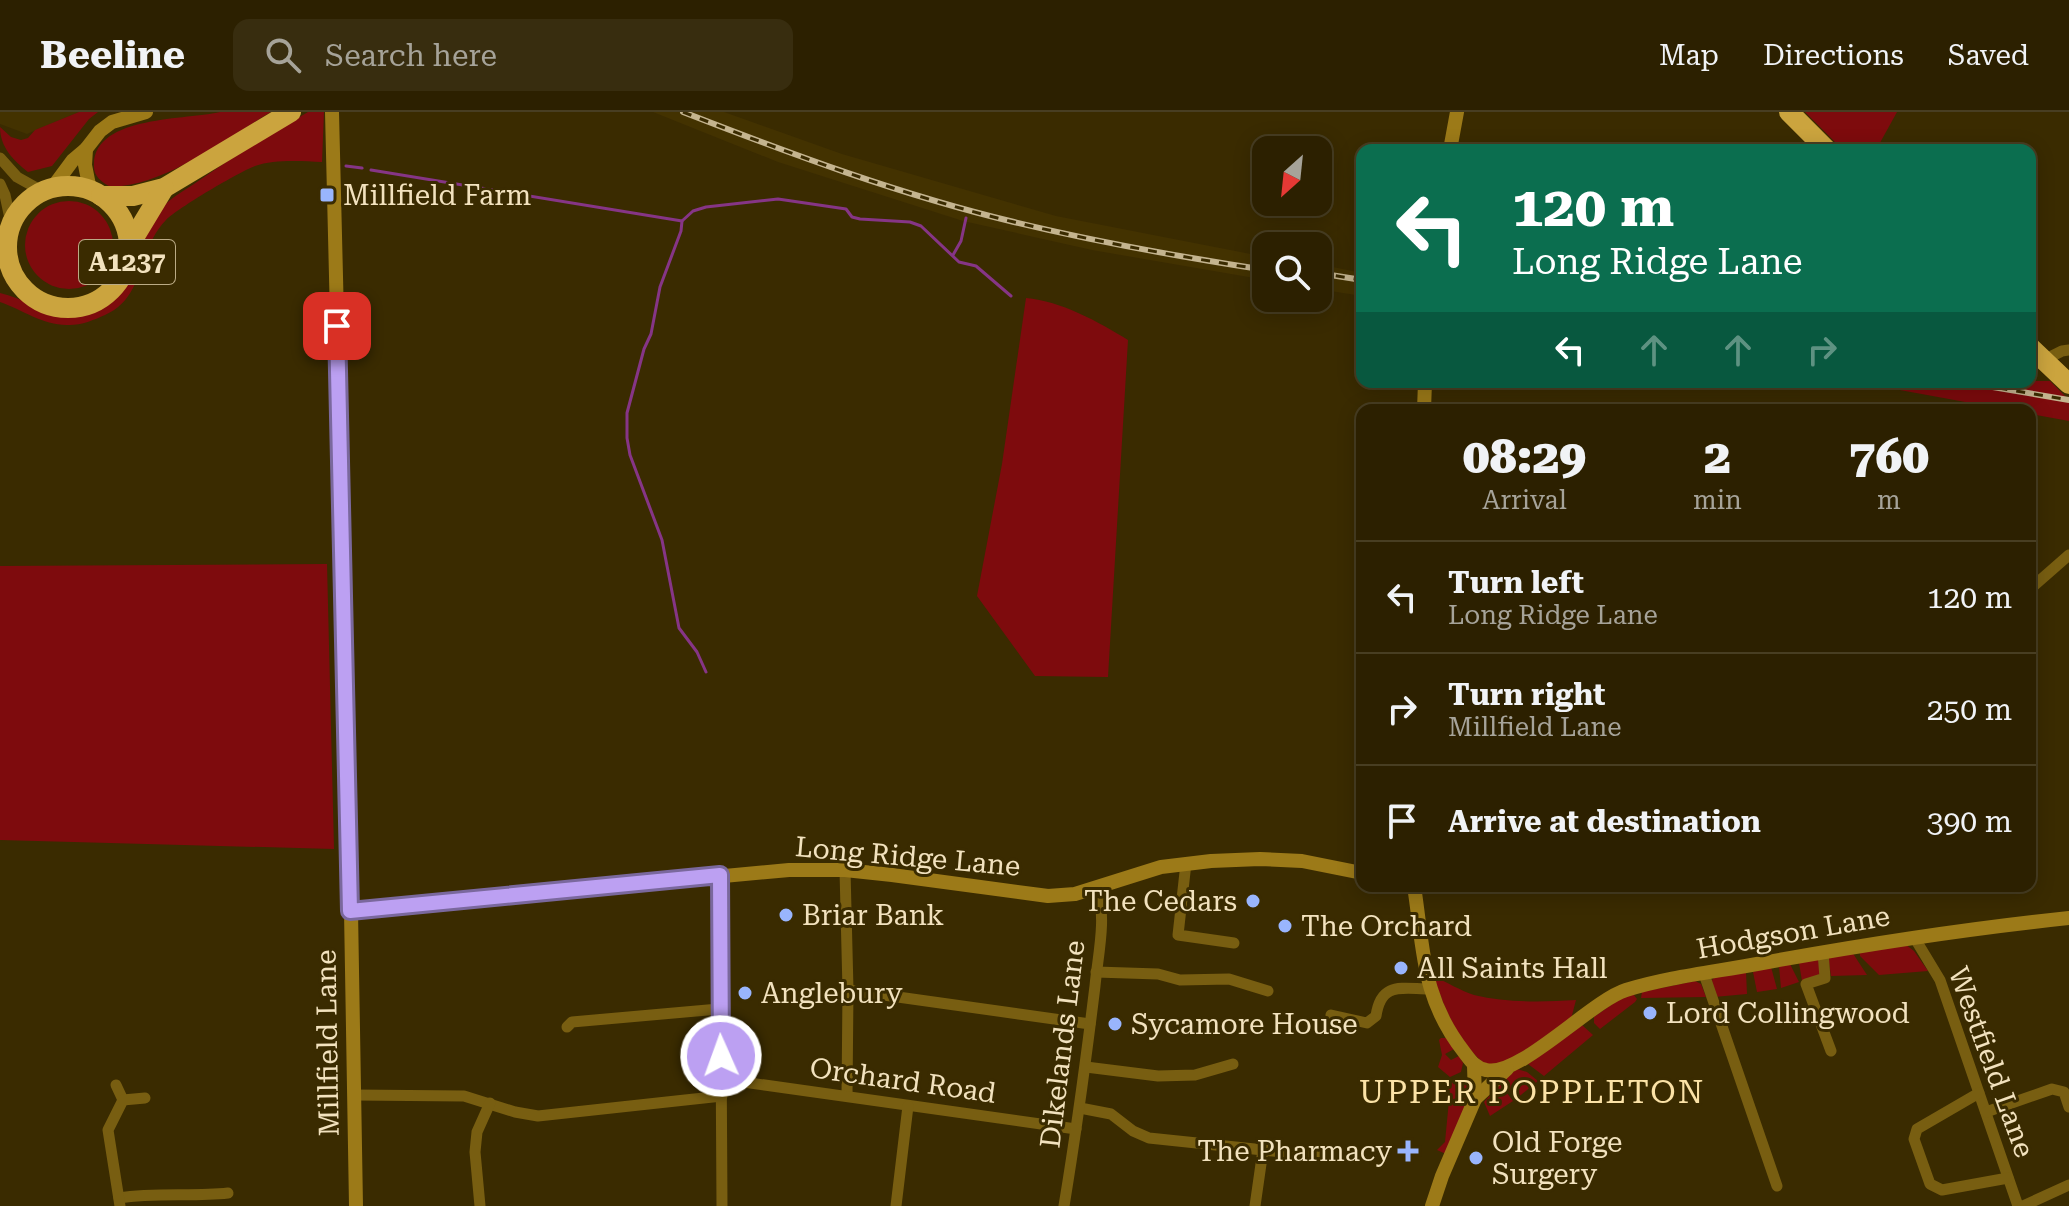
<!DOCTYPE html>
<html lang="en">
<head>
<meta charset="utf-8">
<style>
	:root { --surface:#2c2000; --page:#382d0f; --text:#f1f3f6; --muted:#a6a399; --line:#483e22 }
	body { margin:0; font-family:"Roboto Serif",serif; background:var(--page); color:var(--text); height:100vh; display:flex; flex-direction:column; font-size:30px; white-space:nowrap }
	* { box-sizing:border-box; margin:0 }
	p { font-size:26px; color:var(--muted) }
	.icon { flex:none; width:44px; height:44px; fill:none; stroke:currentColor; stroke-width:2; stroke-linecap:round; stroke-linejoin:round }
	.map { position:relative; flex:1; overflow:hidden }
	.details { position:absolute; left:1356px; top:292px; width:680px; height:488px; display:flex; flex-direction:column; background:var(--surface); border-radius:16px; box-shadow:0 4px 20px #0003,0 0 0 2px var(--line) }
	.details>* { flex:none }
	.guide { position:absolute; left:1356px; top:32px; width:680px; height:244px; border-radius:16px; box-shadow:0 4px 20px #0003,0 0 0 2px var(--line); background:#0b6e4f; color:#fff; overflow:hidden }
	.needle { width:52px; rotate:207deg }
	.fabs { position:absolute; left:1252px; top:24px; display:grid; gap:16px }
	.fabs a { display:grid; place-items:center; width:80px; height:80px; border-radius:16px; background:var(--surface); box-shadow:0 4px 20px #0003,0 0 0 2px var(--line); font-size:40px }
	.pin { position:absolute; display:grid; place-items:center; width:68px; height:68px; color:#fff; margin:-34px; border-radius:16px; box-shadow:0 4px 12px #0006 }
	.me { position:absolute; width:88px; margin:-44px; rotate:358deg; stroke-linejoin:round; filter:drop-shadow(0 0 6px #0008) }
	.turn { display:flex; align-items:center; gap:28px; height:168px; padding:0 24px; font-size:36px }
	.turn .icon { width:104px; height:104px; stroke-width:2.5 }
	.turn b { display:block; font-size:56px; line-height:68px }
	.lanes { display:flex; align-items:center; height:76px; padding:0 24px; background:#0003; justify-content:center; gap:40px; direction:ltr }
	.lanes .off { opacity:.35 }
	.eta { display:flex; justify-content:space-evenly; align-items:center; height:136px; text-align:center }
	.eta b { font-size:48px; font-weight:800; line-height:56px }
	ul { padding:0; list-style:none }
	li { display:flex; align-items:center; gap:24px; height:112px; padding:0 24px; border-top:2px solid var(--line) }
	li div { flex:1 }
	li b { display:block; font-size:30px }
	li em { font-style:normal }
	header { display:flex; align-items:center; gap:48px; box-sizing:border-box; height:112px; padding:0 40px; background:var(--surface); border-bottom:2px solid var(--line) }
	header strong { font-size:38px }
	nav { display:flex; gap:44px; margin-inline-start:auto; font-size:28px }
	.search { width:560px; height:72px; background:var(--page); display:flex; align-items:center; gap:20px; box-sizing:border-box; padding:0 28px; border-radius:16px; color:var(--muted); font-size:30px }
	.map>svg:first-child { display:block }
</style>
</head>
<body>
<header>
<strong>Beeline</strong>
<div class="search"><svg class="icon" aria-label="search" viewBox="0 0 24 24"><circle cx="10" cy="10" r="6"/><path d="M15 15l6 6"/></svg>Search here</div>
<nav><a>Map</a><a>Directions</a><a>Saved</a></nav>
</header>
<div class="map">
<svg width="2069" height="1094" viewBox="0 0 2069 1094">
	<rect width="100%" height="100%" fill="#3a2b00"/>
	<g fill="#433200">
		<path d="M0 0H79L27 22 0 12Z"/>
		<path d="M653 0H724L842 42 1056 104 1266 145V168L1092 138 963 109 778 50Z"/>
		<path d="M1318 152 1362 161V184L1318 177Z"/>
	</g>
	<g fill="#7e0b0d">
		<path d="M79 0H98L89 7 52 54 28 60C13 48 0 35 0 15L11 25 21 28 28 26 35 18Z"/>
		<path d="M220 0H271C224 28 166 73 111 75 101 70 93 64 94 52 95 3 189 8 220 0Z"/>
		<path d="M308 0H324L322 50C302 49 274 47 255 54 239 60 178 96 166 108 137 137 146 185 105 203 94 208 82 213 69 213 44 214 23 198 0 190V181C22 186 41 199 64 201 133 208 129 136 160 98 169 87 183 79 194 72 231 46 269 23 308 0Z"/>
		<path d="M1805 0H1897L1876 38H1843Z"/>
		<circle cx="69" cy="133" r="44"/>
		<path d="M1026 186C1061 189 1099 210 1128 228L1108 565 1035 564 977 484 1002 352Z"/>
		<path d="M2050 269 2069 288V309L2030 302V298H2009L1856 270Z"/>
		<path d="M327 452 334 737 0 728V454Z"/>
		<path d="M1905 832 1914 839 1928 859 1879 863 1860 844V839Z"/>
		<path d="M1852 840 1867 863 1831 864 1828 844Z"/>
		<path d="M1819 846 1820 865 1802 869 1799 851Z"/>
		<path d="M1790 852 1799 870 1781 876 1779 854Z"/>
		<path d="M1771 855 1777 877 1757 880 1753 860Z"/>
		<path d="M1746 860 1747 882 1714 885 1712 868 1715 865Z"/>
		<path d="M1434 865C1447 870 1461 879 1474 883 1508 891 1542 890 1576 888L1571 907 1507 951 1489 955C1459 933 1445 899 1434 865Z"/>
		<path d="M1695 869 1701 872 1706 885 1641 886 1642 880Z"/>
		<path d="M1633 882 1637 887 1635 890 1600 917 1594 911V905L1621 886Z"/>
		<path d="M1582 913 1593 923 1544 964 1528 952Z"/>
		<path d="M1441 926H1447L1454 937 1445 942 1451 948 1459 944 1463 951 1461 960 1450 965 1438 955 1442 943 1439 928Z"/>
		<path d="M1517 957 1527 960 1538 969 1516 987 1501 969Z"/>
		<path d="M1462 968 1469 972 1470 984 1446 1042 1437 1038 1445 1030 1450 978 1443 977 1447 972Z"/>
		<path d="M1500 972 1513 989 1490 1004 1484 990Z"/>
	</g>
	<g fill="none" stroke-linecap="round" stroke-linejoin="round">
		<g stroke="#863586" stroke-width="3">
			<path d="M346 54 362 56"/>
			<path d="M371 58 682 109 693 99 706 95 778 87 846 97 852 105 860 107 910 110 921 114 959 150 976 154 1011 184"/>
			<path d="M682 109 681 119 660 175 651 222 644 237 627 301V326L630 343 662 428 679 516 697 540 706 560"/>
			<path d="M953 143 961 129 966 106"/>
		</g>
		<g stroke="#785e11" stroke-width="11">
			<path d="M0 46 17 65 42 79"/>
			<path d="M0 72 5 83 11 111"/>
			<path d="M2044 248 2062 239 2069 238"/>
			<path d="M2030 477 2069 443"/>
			<path d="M1186 751 1178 823 1234 831"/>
			<path d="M845 758 848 878 847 984"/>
			<path d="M720 763 722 1094"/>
			<path d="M1914 825 1940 868 2018 1094"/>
			<path d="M1823 840 1825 866 1806 872 1831 939"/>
			<path d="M1096 860 1158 862 1180 868 1229 867 1268 879"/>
			<path d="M1704 862 1777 1074"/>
			<path d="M848 878 1090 912"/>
			<path d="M1331 903 1367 911 1376 904C1381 869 1402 877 1430 877"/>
			<path d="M567 915 572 910 719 897"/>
			<path d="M1086 955 1158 964 1195 963 1233 952"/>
			<path d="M722 967 1076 1017"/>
			<path d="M116 973 123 988"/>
			<path d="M1979 981 1917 1017 1914 1027 1930 1072 1942 1078 2008 1066"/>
			<path d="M354 983 464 984 515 1000 538 1004 722 984"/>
			<path d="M1080 996 1111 1002 1133 1019 1149 1026 1321 1044"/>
			<path d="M1986 1000 2052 977 2064 980 2069 995"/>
			<path d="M119 1086C157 1080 192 1085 228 1081"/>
			<path d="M120 1094 108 1018 123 988 145 986"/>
			<path d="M480 1094 475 1040 477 1020 490 991"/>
			<path d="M896 1094 908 994"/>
			<path d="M1064 1094C1076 1021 1086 948 1095 874 1098 842 1107 806 1097 776"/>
			<path d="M1255 1094 1263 1038"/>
			<path d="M2023 1094 2069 1073"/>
		</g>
		<g stroke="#9c7a18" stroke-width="14">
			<path d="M332 0 350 740 356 1094"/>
			<path d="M86 37 85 53 90 78"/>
			<path d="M1450 38 1457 0"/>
			<path d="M53 75 73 48 86 37 100 19 112 10 146 0"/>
			<path d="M1424 298 1425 270"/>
			<path d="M1414 774C1424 838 1421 885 1464 940 1470 948 1475 956 1486 958 1519 966 1591 889 1626 878 1668 865 1714 860 1757 852 1861 833 1964 817 2069 806"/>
			<path d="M350 799 789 758H845L892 763 1048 784 1075 782 1161 755 1211 749 1260 747 1302 749 1362 761"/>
			<path d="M1475 987 1507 957"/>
			<path d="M1432 1094 1442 1064 1475 987 1474 953"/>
		</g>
		<g stroke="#cba43e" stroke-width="20">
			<path d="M1789 0 1827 38"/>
			<circle cx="68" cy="135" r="61"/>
			<path d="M101 84H133L164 76 291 0"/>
			<path d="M129 134 164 76"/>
			<path d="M2030 235 2069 272"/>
		</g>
		<g stroke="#c4b48f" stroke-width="6">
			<g id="rail">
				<path d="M683 0C791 42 901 83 1014 110 1097 130 1181 145 1266 158"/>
				<path d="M1318 161 1362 168"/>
				<path d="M1963 270 2069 288"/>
			</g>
		</g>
		<use href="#rail" stroke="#3a2b00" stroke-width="3" stroke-dasharray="9" stroke-linecap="butt"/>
	</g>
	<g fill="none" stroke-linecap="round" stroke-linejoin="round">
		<g stroke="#7a689d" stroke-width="20">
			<path id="route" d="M337 214 350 799 720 763 721 944"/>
		</g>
		<use href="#route" stroke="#bca0f2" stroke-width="14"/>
	</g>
	<g fill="#99b5fd" stroke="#3a2b00" stroke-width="3">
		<rect x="319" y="75" width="16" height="16" rx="4"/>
		<circle cx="1253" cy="789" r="8"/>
		<circle cx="786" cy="803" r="8"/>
		<circle cx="1285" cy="814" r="8"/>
		<circle cx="1401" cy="856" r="8"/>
		<circle cx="745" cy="881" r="8"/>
		<circle cx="1650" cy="901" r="8"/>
		<circle cx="1115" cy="912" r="8"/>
		<path d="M1404 1027h8v8h8v8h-8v8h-8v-8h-8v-8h8z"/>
		<circle cx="1476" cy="1046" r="8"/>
	</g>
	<g text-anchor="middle" stroke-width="6" stroke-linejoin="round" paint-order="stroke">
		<rect fill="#3a2b00" stroke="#bbab85" stroke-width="2" x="79" y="128" width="96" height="44" rx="6"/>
		<g font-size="26" font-weight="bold" fill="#f2e2be">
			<text x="127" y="159">A1237</text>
		</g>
		<g font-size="28" fill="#f2e2be" stroke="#3a2b00" text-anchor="start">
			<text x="343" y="93">Millfield Farm</text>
			<text x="1237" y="799" text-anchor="end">The Cedars</text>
			<text x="802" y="813">Briar Bank</text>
			<text x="1301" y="824">The Orchard</text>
			<text x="1417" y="866">All Saints Hall</text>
			<text x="761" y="891">Anglebury</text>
			<text x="1666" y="911">Lord Collingwood</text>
			<text x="1131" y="922">Sycamore House</text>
			<text x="1492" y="1040">Old Forge<tspan x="1492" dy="32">Surgery</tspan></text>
			<text x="1392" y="1049" text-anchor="end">The Pharmacy</text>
		</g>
		<g font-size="28" fill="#f2e2be" stroke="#3a2b00">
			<text transform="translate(908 744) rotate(5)" y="10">Long Ridge Lane</text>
			<text transform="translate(1793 820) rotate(-10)" y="10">Hodgson Lane</text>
			<text transform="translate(327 931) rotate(-91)" y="10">Millfield Lane</text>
			<text transform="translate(1062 932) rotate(-83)" y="10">Dikelands Lane</text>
			<text transform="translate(1992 950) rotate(70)" y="10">Westfield Lane</text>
			<text transform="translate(903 968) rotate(8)" y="10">Orchard Road</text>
		</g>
		<g font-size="32" letter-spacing="2" fill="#fbe2a6" stroke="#3a2b00">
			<text x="1532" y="991">UPPER POPPLETON</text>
		</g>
	</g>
</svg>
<div class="fabs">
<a><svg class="needle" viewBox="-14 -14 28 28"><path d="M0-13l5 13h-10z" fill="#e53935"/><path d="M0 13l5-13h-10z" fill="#a6a399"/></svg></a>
<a><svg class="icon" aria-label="search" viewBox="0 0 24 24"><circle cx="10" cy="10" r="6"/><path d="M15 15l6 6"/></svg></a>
</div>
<div class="pin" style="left:337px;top:214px;background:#d93025"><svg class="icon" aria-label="arrive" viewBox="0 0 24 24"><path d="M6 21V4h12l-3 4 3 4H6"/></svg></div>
<svg class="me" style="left:721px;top:944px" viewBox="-20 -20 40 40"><circle r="17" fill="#bca0f2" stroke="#fff" stroke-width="3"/><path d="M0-11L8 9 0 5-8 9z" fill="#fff"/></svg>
<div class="guide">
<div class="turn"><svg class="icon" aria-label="left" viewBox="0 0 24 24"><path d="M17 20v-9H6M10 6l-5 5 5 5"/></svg><div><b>120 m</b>Long Ridge Lane</div></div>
<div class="lanes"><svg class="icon" aria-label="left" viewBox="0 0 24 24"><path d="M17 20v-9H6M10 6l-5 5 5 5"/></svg><svg class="icon off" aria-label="ahead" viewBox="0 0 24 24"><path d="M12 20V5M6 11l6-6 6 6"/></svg><svg class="icon off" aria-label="ahead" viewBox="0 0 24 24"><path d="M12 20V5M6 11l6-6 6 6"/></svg><svg class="icon off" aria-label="right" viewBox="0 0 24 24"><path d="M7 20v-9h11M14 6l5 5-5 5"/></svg></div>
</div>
<section class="details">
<div class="eta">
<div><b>08:29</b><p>Arrival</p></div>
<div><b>2</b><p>min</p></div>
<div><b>760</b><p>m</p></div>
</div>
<ul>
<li><svg class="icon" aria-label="left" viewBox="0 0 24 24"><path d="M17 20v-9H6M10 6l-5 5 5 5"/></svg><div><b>Turn left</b><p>Long Ridge Lane</p></div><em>120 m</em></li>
<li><svg class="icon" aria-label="right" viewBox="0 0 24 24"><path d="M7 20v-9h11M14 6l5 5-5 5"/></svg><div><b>Turn right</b><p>Millfield Lane</p></div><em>250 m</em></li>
<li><svg class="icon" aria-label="arrive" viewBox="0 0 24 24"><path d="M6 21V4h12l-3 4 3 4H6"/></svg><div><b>Arrive at destination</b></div><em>390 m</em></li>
</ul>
</section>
</div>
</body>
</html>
